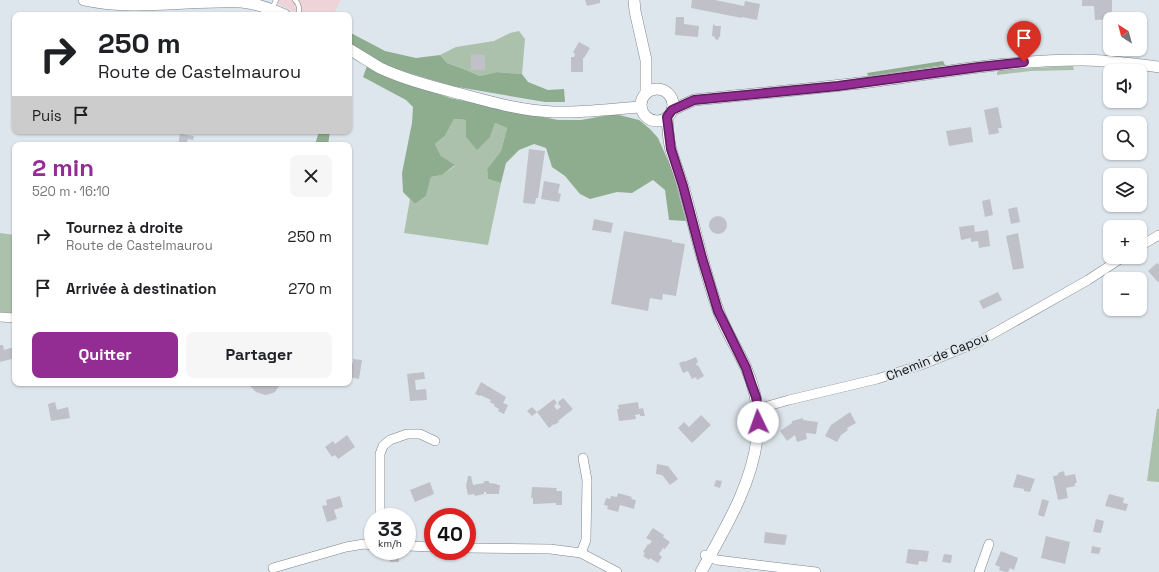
<!DOCTYPE html>
<html lang="fr">
<head>
<meta charset="utf-8">
<style>
	:root { --surface:#fff; --page:#f6f6f6; --text:#202124; --muted:#757577; --accent:#932d93 }
	body { margin:0; font-family:"Space Grotesk",sans-serif; background:var(--page); color:var(--text); height:100vh; display:flex; flex-direction:column; font-size:15px; white-space:nowrap }
	* { box-sizing:border-box; margin:0 }
	p { font-size:13px; color:var(--muted) }
	.icon { flex:none; width:22px; height:22px; fill:none; stroke:currentColor; stroke-width:2; stroke-linecap:round; stroke-linejoin:round }
	.map { position:relative; flex:1; overflow:hidden }
	.panel { position:absolute; left:12px; top:142px; width:340px; height:244px; display:flex; flex-direction:column; background:var(--surface); border-radius:8px; box-shadow:0 1px 3px #0004 }
	.panel>* { flex:none }
	.guide { position:absolute; left:12px; top:12px; width:340px; height:122px; border-radius:8px; box-shadow:0 1px 3px #0004; background:#fff; color:var(--text); overflow:hidden }
	.needle { width:26px; rotate:324deg }
	.tools { position:absolute; left:1103px; top:12px; display:grid; gap:8px }
	.tools a { display:grid; place-items:center; width:44px; height:44px; border-radius:8px; background:var(--surface); box-shadow:0 1px 3px #0004; font-size:20px }
	.speed { position:absolute; left:364px; top:508px; display:flex; gap:8px; font-size:20px; font-weight:700; text-align:center }
	.speed>* { display:grid; place-content:center; width:52px; height:52px; border-radius:50%; background:var(--surface); box-shadow:0 1px 3px #0004; line-height:1 }
	.speed small { font-size:10px; font-weight:400 }
	.speed .limit { border:6px solid #d22; background:#fff; color:#111 }
	.pin { position:absolute; display:grid; place-items:center; width:34px; height:34px; color:#fff; margin:-41px -17px; border-radius:50% 50% 50% 0; rotate:-45deg; box-shadow:0 0 4px #0007 }
	.pin .icon { rotate:45deg }
	.me { position:absolute; width:44px; margin:-22px; rotate:357deg; stroke-linejoin:round; filter:drop-shadow(0 0 3px #0008) }
	.turn { display:flex; align-items:center; gap:14px; height:84px; padding:0 20px; font-size:18px }
	.turn .icon { width:52px; height:52px; stroke-width:2.5 }
	.turn b { display:block; font-size:28px; line-height:34px }
	.then { display:flex; align-items:center; height:38px; padding:0 20px; background:#0003; gap:8px; font-size:15px }
	.round { display:grid; place-items:center; flex:none; width:42px; height:42px; border-radius:8px; background:var(--page) }
	.summary { display:flex; align-items:center; justify-content:space-between; height:68px; padding:0 20px }
	h1 { font-size:24px; font-weight:700; line-height:30px; color:var(--accent) }
	.action { display:flex; gap:8px; margin-top:auto; padding:8px 20px }
	.action a { flex:1; height:46px; border-radius:8px; background:var(--accent); color:#fff; font-size:16px; font-weight:700; line-height:46px; text-align:center }
	.action a+a { background:var(--page); color:var(--text) }
	ul { padding:0; list-style:none }
	li { display:flex; align-items:center; gap:12px; height:52px; padding:0 20px }
	li div { flex:1 }
	li b { display:block; font-size:15px }
	li em { font-style:normal }
	.map>svg:first-child { display:block }
</style>
</head>
<body>
<div class="map">
<svg width="1159" height="572" viewBox="0 0 1159 572">
	<rect width="100%" height="100%" fill="#dee6ed"/>
	<path fill="#eed3d8" d="M271 0H341L333 15H301Z"/>
	<g fill="#abc1ac">
		<path d="M519 31 525 39 522 74 497 72 480 76 466 70 447 63 440 55 456 47 494 41 510 33Z"/>
		<path d="M1073 66 1074 70 1031 71 997 75V72L999 70Z"/>
		<path d="M454 119 466 120V137H490L495 123 507 128 501 151 487 169 488 179 501 183 488 245 404 233 410 199 415 204 426 196 431 177 442 175 455 166 441 156 435 144 445 136Z"/>
		<path d="M0 233 15 235V313L0 312Z"/>
		<path d="M1157 409H1159V482L1147 481Z"/>
	</g>
	<g fill="#8ead8f">
		<path d="M349 32 385 51 416 58 440 55 447 63 466 70 480 76 497 72 522 74 528 82 548 90 564 89 565 102H545L452 86 386 66 349 43Z"/>
		<path d="M943 61 945 65 868 76 867 73Z"/>
		<path d="M367 66 409 84 450 98 517 112 558 120H581L615 114 639 120 650 129 658 138 673 172 686 221 669 220 665 190 653 180 632 193 617 192 590 199 580 194 565 176 552 167 546 148 534 144 519 150 506 163 501 183 488 179 487 169 501 151 507 128 495 123 490 137 477 150 466 137V120L454 119 445 136 435 144 441 156 455 165 442 175 431 177 426 196 415 204 403 192 402 173 412 123 413 107 406 100 363 77Z"/>
		<path d="M319 131H330L328 145H315Z"/>
	</g>
	<g fill="#c0c0c9">
		<path d="M585 0H600V3L587 6Z"/>
		<path d="M692 0H715L744 6 745 1 760 4 757 20 742 17V18L691 8Z"/>
		<path d="M1082 0H1112V19L1095 20 1094 6H1082Z"/>
		<path d="M676 17H684V24L699 26 698 37 675 35Z"/>
		<path d="M713 24 716 26H721L720 37H719L718 40 715 39V37L712 36Z"/>
		<path d="M579 42 590 48 584 58H583V72H571V57H574L575 54 573 52Z"/>
		<path d="M471 54 485 55V70H471Z"/>
		<path d="M998 107 1002 128H998L999 133 989 135 984 110Z"/>
		<path d="M971 127 973 142 949 146 946 131Z"/>
		<path d="M180 134 194 136 193 140 188 139 186 145H178Z"/>
		<path d="M529 149 545 151 538 198H536L535 204 523 203Z"/>
		<path d="M544 181 560 184 558 193 561 194 559 202 541 199Z"/>
		<path d="M990 199 993 215 985 217 982 201Z"/>
		<path d="M1017 207 1020 222 1011 224 1008 209Z"/>
		<circle cx="718" cy="225" r="9"/>
		<path d="M594 219 613 223 611 233 592 230Z"/>
		<path d="M974 225 975 232 988 230 990 246 979 248 978 241 971 242V238L961 240 959 227Z"/>
		<path d="M624 231 672 240V242L685 244 676 296 663 294 662 300 650 298 648 311 611 304Z"/>
		<path d="M1018 233 1024 268 1013 270 1006 236Z"/>
		<path d="M1157 263 1159 265V281L1158 282 1148 271Z"/>
		<path d="M998 292 1002 300 983 309 979 301Z"/>
		<path d="M0 345H3L4 350 14 347 15 358 0 362Z"/>
		<path d="M696 357 698 362 696 364 697 366 698 365 704 376 697 380 696 377 692 379 688 371 683 373 679 363 684 361V362Z"/>
		<path d="M353 359 362 360 359 379 349 377V362L353 363Z"/>
		<path d="M424 372 425 379 415 380 416 390 426 389 427 400 410 401 407 374Z"/>
		<path d="M481 382 506 397 503 403 508 405 504 414 498 411 499 409 494 406 495 405 490 402 491 400 480 395V396L475 394Z"/>
		<path d="M249 383H281L275 392 270 394 265 395 256 392 252 388Z"/>
		<path d="M563 398 573 409 558 421 559 422 554 425V424L549 428 537 412 554 399 557 403 554 406 557 410 561 407 558 404 559 403 558 402Z"/>
		<path d="M55 402 57 410 68 407 70 418 51 421 48 404Z"/>
		<path d="M638 402 639 409 643 408 645 416H640V414L635 415 636 419 619 421 617 409H619L618 405Z"/>
		<path d="M532 407 537 412 532 416 527 411Z"/>
		<path d="M850 412 856 423 847 428 848 430 841 435 837 442 825 436 831 425Z"/>
		<path d="M701 415 711 425 692 443 678 428 684 422 689 427Z"/>
		<path d="M803 418V420L818 422 816 434 806 433 807 439 797 442 795 435 787 441 780 431 792 423V421Z"/>
		<path d="M347 435 355 447 338 459 335 455 332 457 325 447 333 441 335 444Z"/>
		<path d="M657 464 668 466 678 479 670 485 662 475 656 474Z"/>
		<path d="M1064 471 1065 476 1075 474 1077 483H1075V486L1066 488 1068 498 1058 500 1053 477 1054 476 1058 475V473Z"/>
		<path d="M1017 474 1035 479 1030 492 1024 491V489L1013 487Z"/>
		<path d="M468 476H471L473 485 484 483V481H489V483L497 484V485H500L499 494H486V492H484V494L475 496 474 494 468 495 466 486Z"/>
		<path d="M716 480 722 481 720 488 714 486Z"/>
		<path d="M430 482 434 494 415 502 410 490Z"/>
		<path d="M532 487 557 488 556 491H562V505H556V503L533 504V498H531Z"/>
		<path d="M618 493 632 497 631 499 636 500 634 509 620 505 618 512 607 509 608 506 604 505 606 498 610 499 611 496 617 497Z"/>
		<path d="M1109 494 1124 498 1123 503 1128 504 1126 511 1105 506Z"/>
		<path d="M340 496 343 507 334 510 337 519 327 522 322 506 327 505 326 500Z"/>
		<path d="M1042 499 1049 501 1044 517 1038 515Z"/>
		<path d="M1096 519 1104 521 1101 533 1093 532Z"/>
		<path d="M653 528 664 535 663 537 670 542 665 549 663 548 659 554 662 557 658 563 650 558 649 560 643 556 645 553 643 552 648 544 649 545 652 541 646 538Z"/>
		<path d="M765 532 787 535 785 545 764 543Z"/>
		<path d="M1046 536 1070 542 1065 564 1041 558Z"/>
		<path d="M1092 546 1101 548 1099 554 1091 553Z"/>
		<path d="M908 549 929 551 927 562 919 561 918 565 906 563Z"/>
		<path d="M1001 551 1018 558 1014 570 1010 568 1008 572H1005L999 570 1000 567 995 565Z"/>
		<path d="M390 554 399 555V562H390Z"/>
		<path d="M944 554 952 555 951 563 942 562Z"/>
	</g>
	<g fill="none" stroke-linecap="round" stroke-linejoin="round">
		<g stroke="#7e848b" stroke-width="5.5">
			<g id="service">
				<path d="M295 0C299 4 300 10 298 15"/>
				<path d="M272 9 276 0"/>
			</g>
		</g>
		<g stroke="#7e848b" stroke-width="10">
			<g id="minor">
				<path d="M1140 246 1159 235"/>
				<path d="M0 317 15 318"/>
				<path d="M757 409 789 400 877 379 921 365 980 341 1088 280 1123 257"/>
				<path d="M380 517V454L383 446 390 440 407 434H420L435 441"/>
				<path d="M407 546 433 547"/>
				<path d="M467 548 550 549 581 553 617 572"/>
				<path d="M581 553 586 540 587 480 583 458"/>
				<path d="M705 555 717 560 816 572"/>
				<path d="M273 568 346 547 364 544 373 545"/>
				<path d="M979 572 989 544"/>
			</g>
		</g>
		<g stroke="#7e848b" stroke-width="12">
			<g id="tertiary">
				<path d="M84 0C133 11 190 0 241 2 256 3 271 9 285 15"/>
				<path d="M634 0 635 11 646 60V93"/>
				<path d="M349 49C359 55 370 62 380 68 406 80 434 87 461 94 491 102 522 111 553 112 582 113 612 109 641 107"/>
				<circle cx="657" cy="105" r="16"/>
				<path d="M672 110 694 100C752 94 811 89 869 82 939 73 1009 60 1080 60 1107 60 1133 64 1159 67"/>
				<path d="M667 117C668 128 668 139 671 150 676 166 682 181 686 196 696 234 705 273 718 310 725 330 737 348 746 368 756 390 760 414 757 439 751 487 724 530 701 572"/>
			</g>
		</g>
		<use href="#service" stroke="#fff" stroke-width="4.5"/>
		<use href="#minor" stroke="#fff" stroke-width="9"/>
		<use href="#tertiary" stroke="#fff" stroke-width="11"/>
	</g>
	<g fill="none" stroke-linecap="round" stroke-linejoin="round">
		<g stroke="#601d60" stroke-width="10">
			<path id="route" d="M758 422V409L756 397 751 383 746 368 718 311 702 258 683 186 671 149 667 117 672 110 694 100 838 86 979 67 1024 62"/>
		</g>
		<use href="#route" stroke="#932d93" stroke-width="7"/>
	</g>
	<g text-anchor="middle" stroke-width="4" stroke-linejoin="round" paint-order="stroke">
		<g font-size="13" fill="#0e1113" stroke="#dee6ed">
			<text transform="translate(937 356) rotate(-22)" y="5">Chemin de Capou</text>
		</g>
	</g>
</svg>
<div class="tools">
<a><svg class="needle" viewBox="-14 -14 28 28"><path d="M0-13l5 13h-10z" fill="#e53935"/><path d="M0 13l5-13h-10z" fill="#757577"/></svg></a>
<a><svg class="icon" aria-label="sound" viewBox="0 0 24 24"><path d="M4 9h4l5-4v14l-5-4H4zM17 9q2 3 0 6"/></svg></a>
<a><svg class="icon" aria-label="search" viewBox="0 0 24 24"><circle cx="10" cy="10" r="6"/><path d="M15 15l6 6"/></svg></a>
<a><svg class="icon" aria-label="layers" viewBox="0 0 24 24"><path d="M12 4l9 5-9 5-9-5zM3 14l9 5 9-5"/></svg></a>
<a>+</a>
<a>−</a>
</div>
<div class="speed"><div>33<small>km/h</small></div><div class="limit">40</div></div>
<div class="pin" style="left:1024px;top:62px;background:#d93025"><svg class="icon" aria-label="arrive" viewBox="0 0 24 24"><path d="M6 21V4h12l-3 4 3 4H6"/></svg></div>
<svg class="me" style="left:758px;top:422px" viewBox="-20 -20 40 40"><circle r="19" fill="#fff"/><path d="M0-13L10 11 0 6-10 11z" fill="#932d93"/></svg>
<div class="guide">
<div class="turn"><svg class="icon" aria-label="right" viewBox="0 0 24 24"><path d="M7 20v-9h11M14 6l5 5-5 5"/></svg><div><b>250 m</b>Route de Castelmaurou</div></div>
<div class="then">Puis<svg class="icon" aria-label="arrive" viewBox="0 0 24 24"><path d="M6 21V4h12l-3 4 3 4H6"/></svg></div>
</div>
<section class="panel">
<div class="summary"><div><h1>2 min</h1><p>520 m · 16:10</p></div><a class="round"><svg class="icon" aria-label="close" viewBox="0 0 24 24"><path d="M6 6l12 12M18 6L6 18"/></svg></a></div>
<ul>
<li><svg class="icon" aria-label="right" viewBox="0 0 24 24"><path d="M7 20v-9h11M14 6l5 5-5 5"/></svg><div><b>Tournez à droite</b><p>Route de Castelmaurou</p></div><em>250 m</em></li>
<li><svg class="icon" aria-label="arrive" viewBox="0 0 24 24"><path d="M6 21V4h12l-3 4 3 4H6"/></svg><div><b>Arrivée à destination</b></div><em>270 m</em></li>
</ul>
<div class="action"><a>Quitter</a><a>Partager</a></div>
</section>
</div>
</body>
</html>
